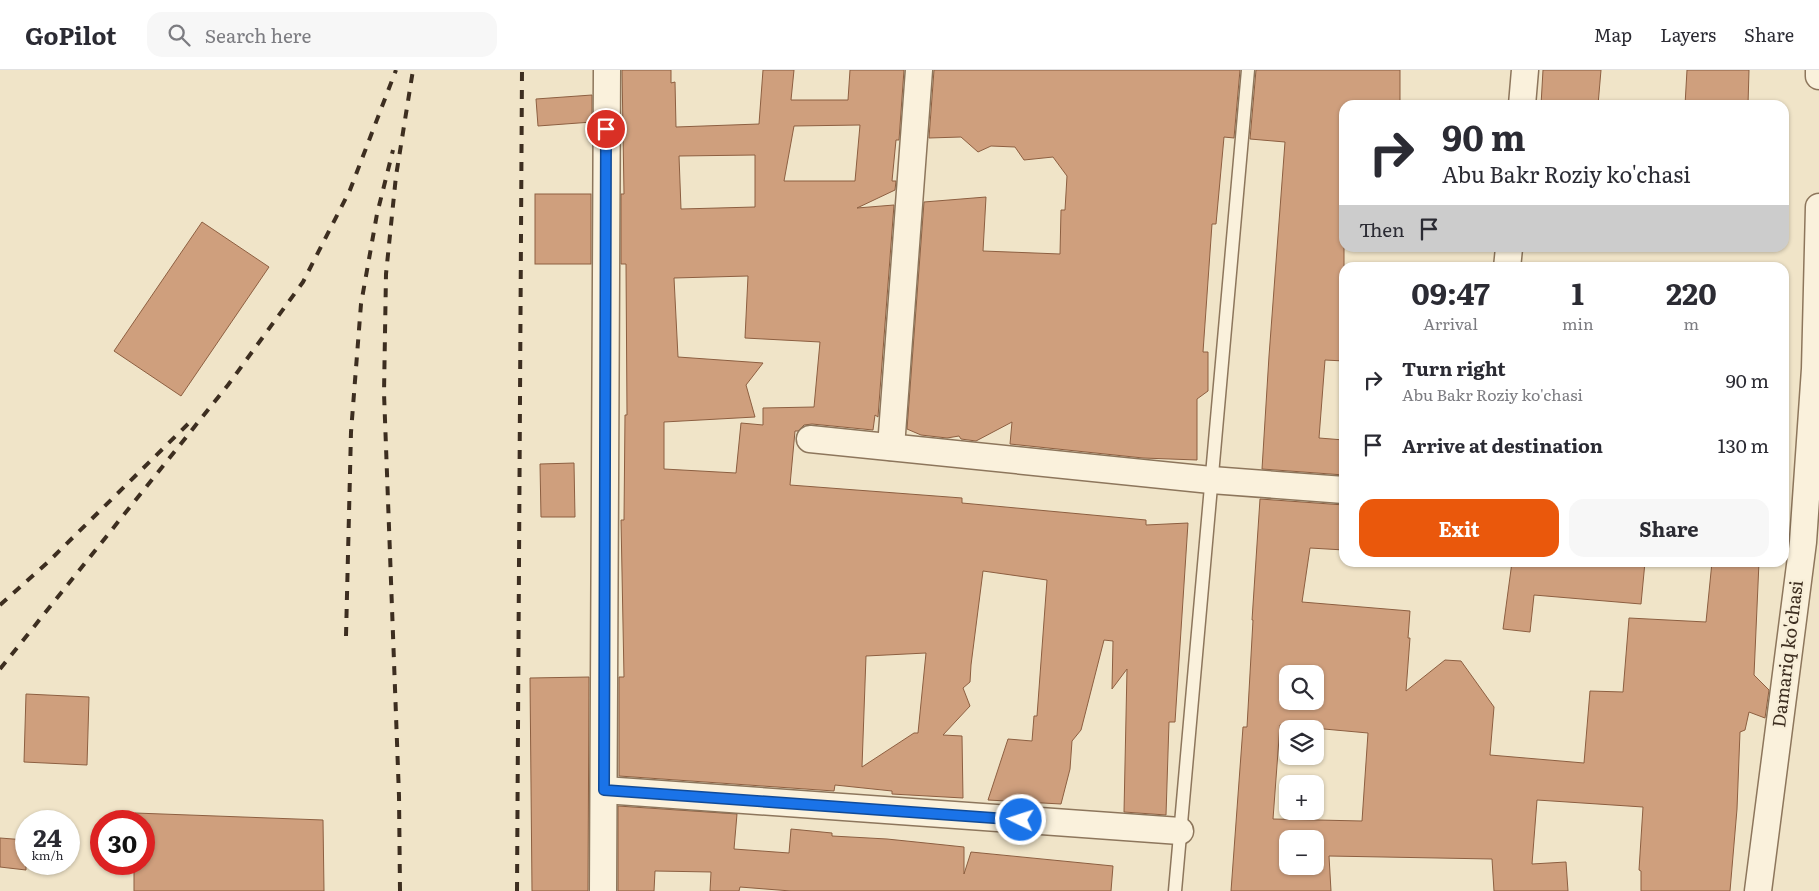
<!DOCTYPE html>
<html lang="en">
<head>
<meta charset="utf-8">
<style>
	:root { --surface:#fff; --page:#f7f7f7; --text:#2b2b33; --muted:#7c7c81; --line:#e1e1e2; --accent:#ea580c }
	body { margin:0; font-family:Literata,serif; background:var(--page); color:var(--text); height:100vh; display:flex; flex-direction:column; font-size:19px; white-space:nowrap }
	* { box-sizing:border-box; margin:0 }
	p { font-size:16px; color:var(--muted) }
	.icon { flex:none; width:28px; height:28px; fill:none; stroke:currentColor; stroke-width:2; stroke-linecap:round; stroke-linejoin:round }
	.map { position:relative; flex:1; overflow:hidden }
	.drawer { position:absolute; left:1339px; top:192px; width:450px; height:305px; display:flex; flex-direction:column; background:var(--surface); border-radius:15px; box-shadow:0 1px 4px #0004 }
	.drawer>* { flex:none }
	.top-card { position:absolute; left:1339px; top:30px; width:450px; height:152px; border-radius:15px; box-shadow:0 1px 4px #0004; background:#fff; color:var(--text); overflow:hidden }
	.buttons { position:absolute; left:1279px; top:595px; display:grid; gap:10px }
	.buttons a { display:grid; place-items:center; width:45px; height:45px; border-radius:10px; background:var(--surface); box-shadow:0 1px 4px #0004; font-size:25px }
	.speed { position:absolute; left:15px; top:740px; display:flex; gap:10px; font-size:25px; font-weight:700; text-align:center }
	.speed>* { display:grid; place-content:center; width:65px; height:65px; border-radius:50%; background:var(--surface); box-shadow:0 1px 4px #0004; line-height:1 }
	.speed small { font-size:12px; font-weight:400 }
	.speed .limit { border:8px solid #d22; background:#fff; color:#111 }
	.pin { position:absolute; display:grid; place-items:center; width:42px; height:42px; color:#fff; margin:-21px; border:2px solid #fff; border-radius:50%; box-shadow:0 1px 5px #0007 }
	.me { position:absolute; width:55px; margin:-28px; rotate:274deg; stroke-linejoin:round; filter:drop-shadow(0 0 4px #0008) }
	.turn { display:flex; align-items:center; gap:18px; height:105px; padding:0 20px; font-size:22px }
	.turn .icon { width:65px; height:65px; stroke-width:2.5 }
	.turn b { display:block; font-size:35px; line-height:42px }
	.then { display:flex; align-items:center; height:48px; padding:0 20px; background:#0003; gap:10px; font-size:19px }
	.eta { display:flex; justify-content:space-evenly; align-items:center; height:85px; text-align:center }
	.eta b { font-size:30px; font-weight:700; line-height:35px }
	.cta { display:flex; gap:10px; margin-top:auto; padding:10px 20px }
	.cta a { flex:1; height:58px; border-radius:15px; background:var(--accent); color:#fff; font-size:20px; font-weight:700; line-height:58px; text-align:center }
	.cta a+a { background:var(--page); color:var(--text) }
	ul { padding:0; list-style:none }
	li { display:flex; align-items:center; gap:15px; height:65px; padding:0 20px }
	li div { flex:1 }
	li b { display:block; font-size:19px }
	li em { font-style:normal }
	header { display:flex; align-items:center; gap:30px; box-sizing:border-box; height:70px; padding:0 25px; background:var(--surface); border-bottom:1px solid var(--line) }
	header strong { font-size:24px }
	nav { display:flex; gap:28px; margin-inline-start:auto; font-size:18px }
	.search { width:350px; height:45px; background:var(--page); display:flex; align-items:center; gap:12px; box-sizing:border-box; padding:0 18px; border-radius:15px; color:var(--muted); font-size:19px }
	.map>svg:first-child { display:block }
</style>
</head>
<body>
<header>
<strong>GoPilot</strong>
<div class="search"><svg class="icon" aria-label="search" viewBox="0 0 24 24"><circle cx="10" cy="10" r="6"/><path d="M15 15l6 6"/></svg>Search here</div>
<nav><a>Map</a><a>Layers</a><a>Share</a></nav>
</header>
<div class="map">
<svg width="1819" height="821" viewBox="0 0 1819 821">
	<rect width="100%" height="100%" fill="#f0e4c8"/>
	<g fill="#cf9f7d" stroke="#8d5f41" fill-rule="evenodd">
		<path d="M622 0H671V13L675 12 676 57 759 54 763 0H794L791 30H848L850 0H904L899 70H896L892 111H896L895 120 857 138 894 135 878 347 875 345 873 360 812 354 804 355 798 361H795L790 415 962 428V433L1146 450V455L1188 453 1175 652H1169L1166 745 1124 742 1127 599 1112 619 1113 571 1104 570 1081 660 1072 671 1070 699 1061 734 988 730 1008 669 1032 671 1034 646H1037L1047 510 983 501 971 595 970 612 963 618 970 636 943 665 962 666 963 728 892 724V721L835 715 834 721 619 706V607H624L621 450H624L625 345H627L626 194H621V124H624ZM860 55 855 111H784L794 56ZM755 85V137L681 139 679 86ZM748 206 745 268 820 272 814 337 763 338V355L741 353 736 403 664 399V352L755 347 746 315 763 293 678 287 674 208ZM926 583 918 663H914L862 697 866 586Z"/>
		<path d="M934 0H1240L1234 68 1224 67 1216 154H1212L1203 282H1208V321L1197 329V390L1143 388 1010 374 1012 352 976 371 961 369 959 366 947 368 921 365 907 359 924 132 986 127 983 181 1060 184 1061 140H1065L1067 106 1053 87 1024 90 1015 77 991 76 978 82 961 67 929 68Z"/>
		<path d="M1256 0H1400V34L1344 35V66L1340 101H1344L1342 162H1344V291L1325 290 1319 368 1344 370V405L1262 399 1269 286 1285 72 1250 69Z"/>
		<path d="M1543 0H1601L1598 35H1541Z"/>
		<path d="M1687 0H1749L1748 35H1685Z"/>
		<path d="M592 25V52L538 56 536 29Z"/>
		<rect x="535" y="124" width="56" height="70"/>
		<path d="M202 152 269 197 181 326 114 281Z"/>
		<path d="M574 393 575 447H541L540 394Z"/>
		<path d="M1260 429 1344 435V480L1310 478 1302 532 1410 541 1408 568H1410L1406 621 1445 590 1461 591 1494 637 1490 685 1584 693 1590 621 1623 622 1629 548 1706 552 1712 492H1759L1754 605 1769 620 1765 648 1749 642 1745 660 1740 662 1737 739 1730 821H1641V801L1639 800 1643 737 1537 730 1532 794 1566 792 1568 821H1494L1492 789 1329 786 1331 821H1231L1243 657H1247L1253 550H1252ZM1288 604H1315V631H1288ZM1280 655 1368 663 1362 751 1273 749ZM1288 769H1315V796H1288Z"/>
		<path d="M1512 492H1645L1641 534 1534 525 1530 562 1503 559Z"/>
		<path d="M589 607 588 821H532L530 608Z"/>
		<path d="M26 624 89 627 87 695 24 692Z"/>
		<path d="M618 736 737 744 734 779 789 783 791 759 832 763V766L887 769 964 777V804L971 782 1113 796 1111 821H791L740 817 739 821H710L711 802 655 801 654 821H618Z"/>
		<path d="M135 743 323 750 324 821H134V794H144V751H135Z"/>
		<path d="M0 768 26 770V800L0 797Z"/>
	</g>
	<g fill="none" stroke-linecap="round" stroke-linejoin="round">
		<g stroke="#8d765c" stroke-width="15">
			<path id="lane" d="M1175 821 1248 0"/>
		</g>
		<g stroke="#8d765c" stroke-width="29">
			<g id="street">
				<path d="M1819 0V6"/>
				<path d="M1522 35 1525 0"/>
				<path d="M1507 198 1509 178"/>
				<path d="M810 369 1211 410 1344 420"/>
				<path d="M891 377 919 0"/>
				<path d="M604 720 1180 761"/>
				<path d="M603 821 607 0"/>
				<path d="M1758 821 1803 472 1815 299 1819 137"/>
			</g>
		</g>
		<use href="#lane" stroke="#faf1dc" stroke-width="12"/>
		<use href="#street" stroke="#faf1dc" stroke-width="26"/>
		<g stroke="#3d2e20" stroke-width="4" stroke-dasharray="9 9" stroke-linecap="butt">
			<path d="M0 535 47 493 192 350"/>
			<path d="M346 566 351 362 361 234 377 144 393 80"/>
			<path d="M0 599 228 315 303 212 350 120 396 0"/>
			<path d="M400 821 399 726 384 323 386 204 396 106 413 0"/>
			<path d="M517 821 522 0"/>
		</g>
	</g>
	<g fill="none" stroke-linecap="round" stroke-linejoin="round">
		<g stroke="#114b97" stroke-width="12">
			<path id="route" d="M606 59 604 720 1021 750"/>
		</g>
		<use href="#route" stroke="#1a73e8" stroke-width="9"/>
	</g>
	<g text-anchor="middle" stroke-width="5" stroke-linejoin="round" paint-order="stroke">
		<g font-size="18" fill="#3d2e20" stroke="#f7eed8">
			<text transform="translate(1788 584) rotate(-83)" y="6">Damariq ko'chasi</text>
		</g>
	</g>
</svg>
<div class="buttons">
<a><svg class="icon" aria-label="search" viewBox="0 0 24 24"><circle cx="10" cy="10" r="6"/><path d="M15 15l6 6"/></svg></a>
<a><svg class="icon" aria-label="layers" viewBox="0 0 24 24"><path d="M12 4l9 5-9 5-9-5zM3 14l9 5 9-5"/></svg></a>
<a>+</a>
<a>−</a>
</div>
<div class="speed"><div>24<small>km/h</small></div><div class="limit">30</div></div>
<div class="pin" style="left:606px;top:59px;background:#d93025"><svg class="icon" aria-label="arrive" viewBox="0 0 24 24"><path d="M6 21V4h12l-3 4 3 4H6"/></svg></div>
<svg class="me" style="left:1021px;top:750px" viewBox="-20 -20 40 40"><circle r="17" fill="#1a73e8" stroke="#fff" stroke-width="3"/><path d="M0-11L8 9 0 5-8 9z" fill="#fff"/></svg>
<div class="top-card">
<div class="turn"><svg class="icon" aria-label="right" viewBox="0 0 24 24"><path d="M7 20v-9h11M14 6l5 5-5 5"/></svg><div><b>90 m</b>Abu Bakr Roziy ko'chasi</div></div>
<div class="then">Then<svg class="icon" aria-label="arrive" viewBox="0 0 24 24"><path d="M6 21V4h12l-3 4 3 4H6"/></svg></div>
</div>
<section class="drawer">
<div class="eta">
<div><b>09:47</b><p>Arrival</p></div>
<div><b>1</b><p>min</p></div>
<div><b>220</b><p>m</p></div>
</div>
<ul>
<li><svg class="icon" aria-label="right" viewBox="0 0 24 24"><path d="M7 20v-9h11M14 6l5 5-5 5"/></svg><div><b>Turn right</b><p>Abu Bakr Roziy ko'chasi</p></div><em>90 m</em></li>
<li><svg class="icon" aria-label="arrive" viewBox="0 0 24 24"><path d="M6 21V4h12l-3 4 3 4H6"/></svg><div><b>Arrive at destination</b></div><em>130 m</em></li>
</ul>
<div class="cta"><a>Exit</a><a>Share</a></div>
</section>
</div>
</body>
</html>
